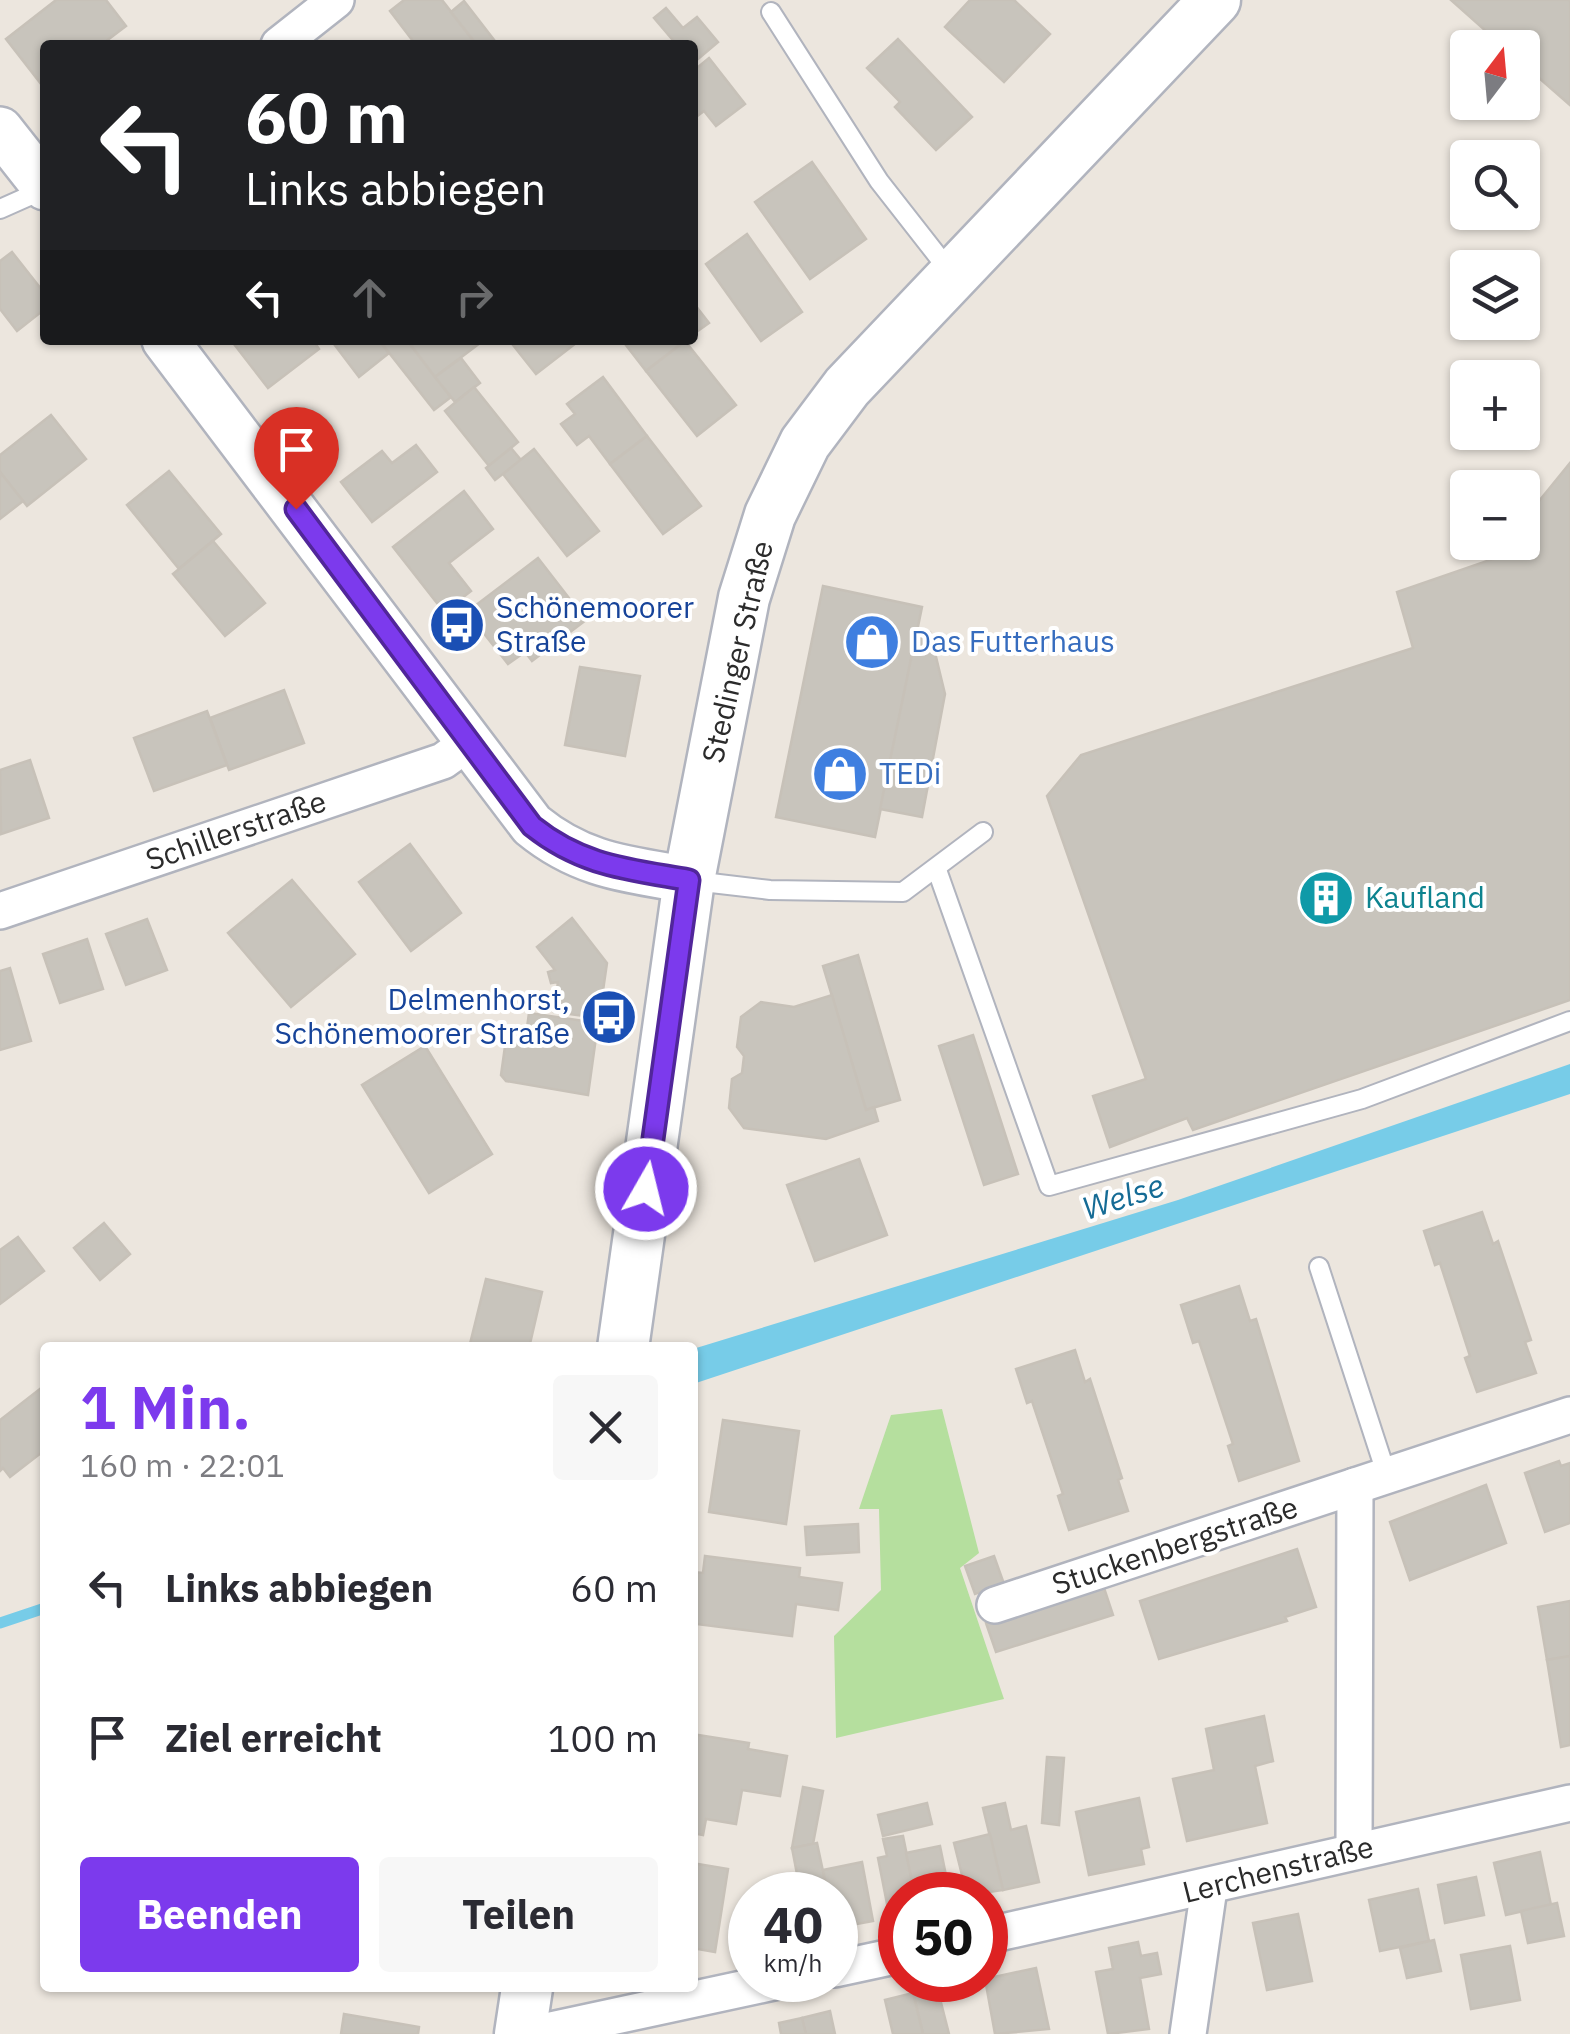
<!DOCTYPE html>
<html lang="de">
<head>
<meta charset="utf-8">
<style>
	:root { --surface:#fff; --page:#f7f7f7; --text:#2b2b33; --muted:#7c7c81; --accent:#7c3aed }
	body { margin:0; font-family:"IBM Plex Sans",sans-serif; background:var(--page); color:var(--text); height:100vh; display:flex; flex-direction:column; font-size:38px; white-space:nowrap }
	* { box-sizing:border-box; margin:0 }
	p { font-size:32px; color:var(--muted) }
	.icon { flex:none; width:55px; height:55px; fill:none; stroke:currentColor; stroke-width:2; stroke-linecap:round; stroke-linejoin:round }
	.map { position:relative; flex:1; overflow:hidden }
	.sheet { position:absolute; left:40px; top:1342px; width:658px; height:650px; display:flex; flex-direction:column; background:var(--surface); border-radius:10px; box-shadow:0 2px 8px #0004 }
	.sheet>* { flex:none }
	.guide { position:absolute; left:40px; top:40px; width:658px; height:305px; border-radius:10px; box-shadow:0 2px 8px #0004; background:#202124; color:#fff; overflow:hidden }
	.needle { width:65px; rotate:16deg }
	.fabs { position:absolute; left:1450px; top:30px; display:grid; gap:20px }
	.fabs a { display:grid; place-items:center; width:90px; height:90px; border-radius:10px; background:var(--surface); box-shadow:0 2px 8px #0004; font-size:50px }
	.speed { position:absolute; left:728px; top:1872px; display:flex; gap:20px; font-size:50px; font-weight:700; text-align:center }
	.speed>* { display:grid; place-content:center; width:130px; height:130px; border-radius:50%; background:var(--surface); box-shadow:0 2px 8px #0004; line-height:1 }
	.speed small { font-size:25px; font-weight:400 }
	.speed .limit { border:15px solid #d22; background:#fff; color:#111 }
	.pin { position:absolute; display:grid; place-items:center; width:85px; height:85px; color:#fff; margin:-102px -42px; border-radius:50% 50% 50% 0; rotate:-45deg; box-shadow:0 0 10px #0007 }
	.pin .icon { rotate:45deg }
	.me { position:absolute; width:110px; margin:-55px; rotate:8deg; stroke-linejoin:round; filter:drop-shadow(0 0 8px #0008) }
	.turn { display:flex; align-items:center; gap:35px; height:210px; padding:0 40px; font-size:45px }
	.turn .icon { width:130px; height:130px; stroke-width:2.5 }
	.turn b { display:block; font-size:70px; line-height:85px }
	.lanes { display:flex; align-items:center; height:95px; padding:0 40px; background:#0003; justify-content:center; gap:50px; direction:ltr }
	.lanes .off { opacity:.35 }
	.round { display:grid; place-items:center; flex:none; width:105px; height:105px; border-radius:10px; background:var(--page) }
	.overview { display:flex; align-items:center; justify-content:space-between; height:170px; padding:0 40px }
	h1 { font-size:60px; font-weight:700; line-height:75px; color:var(--accent) }
	.button { display:flex; gap:20px; margin-top:auto; padding:20px 40px }
	.button a { flex:1; height:115px; border-radius:10px; background:var(--accent); color:#fff; font-size:40px; font-weight:700; line-height:115px; text-align:center }
	.button a+a { background:var(--page); color:var(--text) }
	ul { padding:0; list-style:none }
	li { display:flex; align-items:center; gap:30px; height:150px; padding:0 40px }
	li div { flex:1 }
	li b { display:block; font-size:38px }
	li em { font-style:normal }
	.map>svg:first-child { display:block }
</style>
</head>
<body>
<div class="map">
<svg width="1570" height="2034" viewBox="0 0 1570 2034">
	<rect width="100%" height="100%" fill="#ece6de"/>
	<path fill="#b5df9e" d="M942 1409 979 1553 960 1568 1004 1699 836 1738 834 1636 881 1590 879 1509H859L891 1415Z"/>
	<path fill="#77cce8" d="M1570 1064V1094L693 1384V1349L1178 1200Z"/>
	<g fill="none" stroke-linecap="round" stroke-linejoin="round">
		<path stroke="#77cce8" stroke-width="11" d="M0 1623 45 1608"/>
	</g>
	<g fill="#c8c4bc" stroke="#c7c1b8" stroke-width="2.5">
		<path d="M56 0H106L126 26 101 45H45V89L6 39Z"/>
		<path d="M404 0H442L477 45H416L390 11Z"/>
		<path d="M970 0H1014L1050 34 1004 82 945 27Z"/>
		<path d="M1451 0H1570V105L1522 63V48H1505Z"/>
		<path d="M464 1 498 45H477L451 12Z"/>
		<path d="M666 8 683 28 697 17 718 42 692 64V45H677L654 18Z"/>
		<path d="M898 39 972 117 936 150 895 107 900 102 867 68Z"/>
		<path d="M709 58 745 104 716 126 704 111 692 120V72Z"/>
		<path d="M812 162 866 239 810 279 755 202Z"/>
		<path d="M747 234 802 312 761 341 706 264Z"/>
		<path d="M12 252 45 294V309L17 331 0 309V261Z"/>
		<path d="M692 301 709 323 692 335Z"/>
		<path d="M240 340H313L319 349 268 388 234 344Z"/>
		<path d="M331 340H379L389 353 359 377Z"/>
		<path d="M379 340H407L451 397 434 410Z"/>
		<path d="M407 340H484L435 377Z"/>
		<path d="M509 340H580L536 374Z"/>
		<path d="M622 340H687L646 371Z"/>
		<path d="M685 341 736 405 697 436 646 371Z"/>
		<path d="M461 358 480 383 455 402 435 377Z"/>
		<path d="M603 377 647 436 610 464 589 436 577 445 561 424 575 414 567 404Z"/>
		<path d="M474 387 518 442 489 466 445 411Z"/>
		<path d="M51 415 86 459 27 506 0 472V455Z"/>
		<path d="M647 436 701 506 663 534 610 464Z"/>
		<path d="M416 445 437 472 372 522 341 482 382 451 392 463Z"/>
		<path d="M511 448 521 460 495 480 486 468Z"/>
		<path d="M534 449 599 531 567 556 503 474Z"/>
		<path d="M1570 463V1000L1193 1130 1187 1118 1110 1147 1093 1096 1146 1079 1047 796 1081 755 1413 648 1397 592 1493 559 1506 542H1522V522Z"/>
		<path d="M169 471 221 534 179 569 127 505Z"/>
		<path d="M0 472 23 501 0 519Z"/>
		<path d="M464 491 493 529 449 563 471 591 444 612 393 547Z"/>
		<path d="M213 541 265 603 225 636 173 574Z"/>
		<path d="M538 558 586 620 532 661 525 652 508 664 467 612Z"/>
		<path d="M823 586 922 607 875 837 776 817Z"/>
		<path d="M917 630 930 632 945 694 922 817 880 809Z"/>
		<path d="M580 667 640 676 625 756 565 745Z"/>
		<path d="M284 690 304 743 229 770 210 718Z"/>
		<path d="M207 711 227 765 154 791 134 738Z"/>
		<path d="M30 760 49 818 1 834 0 770Z"/>
		<path d="M410 844 461 913 411 951 359 882Z"/>
		<path d="M292 880 355 954 291 1007 228 933Z"/>
		<path d="M572 918 607 963 599 1018 554 1012 558 982 551 983 548 972 555 970 537 947Z"/>
		<path d="M147 919 167 970 126 985 106 934Z"/>
		<path d="M87 939 103 989 60 1003 43 954Z"/>
		<path d="M858 955 900 1100 866 1110 823 966Z"/>
		<path d="M10 968 31 1041 0 1050V971Z"/>
		<path d="M832 995 866 1110 874 1107 878 1121 826 1139 744 1128 729 1108 732 1079 742 1073 744 1056 737 1047 741 1017 761 1002 794 1007Z"/>
		<path d="M529 1013 598 1023 588 1095 506 1081 501 1075 506 1039 525 1042Z"/>
		<path d="M973 1035 1018 1174 984 1185 939 1046Z"/>
		<path d="M425 1046 492 1154 429 1193 362 1085Z"/>
		<path d="M859 1159 887 1235 815 1261 787 1185Z"/>
		<path d="M1482 1212 1493 1244 1498 1241 1531 1340 1525 1342 1536 1373 1477 1392 1465 1358 1470 1356 1440 1263 1435 1265 1424 1231Z"/>
		<path d="M104 1223 130 1254 100 1280 74 1248Z"/>
		<path d="M18 1237 44 1271 0 1304V1250Z"/>
		<path d="M486 1279 542 1292 529 1348H469Z"/>
		<path d="M1239 1286 1250 1321 1256 1319 1299 1461 1239 1481 1228 1446 1233 1444 1199 1341 1193 1343 1181 1305Z"/>
		<path d="M1075 1350 1085 1382 1090 1379 1122 1478 1118 1480 1128 1511 1069 1530 1058 1496 1063 1494 1032 1401 1027 1403 1016 1369Z"/>
		<path d="M45 1385V1450L10 1477 3 1468 0 1471V1420Z"/>
		<path d="M723 1420 799 1431 786 1524 709 1512Z"/>
		<path d="M1559 1461 1561 1466 1570 1463V1523L1545 1532 1525 1473Z"/>
		<path d="M1486 1485 1506 1543 1410 1580 1390 1522Z"/>
		<path d="M858 1524 859 1552 807 1555 805 1527Z"/>
		<path d="M1297 1549 1316 1607 1285 1617 1287 1621 1159 1659 1140 1601Z"/>
		<path d="M705 1556 800 1568 799 1577 842 1583 838 1610 796 1604 792 1636 696 1624 692 1572 703 1573Z"/>
		<path d="M994 1556 1004 1584 975 1594 965 1566Z"/>
		<path d="M1103 1585 1113 1615 996 1652 986 1623Z"/>
		<path d="M1570 1601V1656L1547 1660 1538 1607Z"/>
		<path d="M1570 1656V1745L1561 1747 1547 1660Z"/>
		<path d="M1264 1716 1273 1761 1255 1766 1267 1823 1187 1841 1173 1779 1214 1770 1206 1729Z"/>
		<path d="M692 1734 749 1743 748 1749 787 1756 780 1796 742 1790 736 1824 706 1819 703 1835 692 1833Z"/>
		<path d="M1047 1757 1064 1758 1059 1825 1042 1823Z"/>
		<path d="M803 1787 823 1791 813 1844 792 1848Z"/>
		<path d="M1139 1798 1149 1847 1141 1849 1144 1864 1089 1875 1076 1812Z"/>
		<path d="M927 1803 932 1824 883 1836 878 1815Z"/>
		<path d="M1005 1803 1011 1830 1026 1826 1039 1882 1003 1890 983 1808Z"/>
		<path d="M990 1834 1003 1890 967 1895 954 1843Z"/>
		<path d="M903 1836 915 1895H900V1912L889 1914 878 1858 887 1856 883 1839Z"/>
		<path d="M817 1843 828 1895H801L792 1848Z"/>
		<path d="M940 1846 950 1895H915L906 1853Z"/>
		<path d="M1540 1852 1551 1905 1506 1915 1494 1863Z"/>
		<path d="M862 1862 873 1921 835 1928V1895H828L823 1870Z"/>
		<path d="M692 1863 728 1869 715 1952 692 1948Z"/>
		<path d="M1476 1877 1484 1915 1445 1923 1438 1885Z"/>
		<path d="M1418 1889 1429 1941 1380 1951 1369 1900Z"/>
		<path d="M1557 1903 1564 1936 1528 1943 1521 1911Z"/>
		<path d="M1298 1914 1312 1981 1267 1990 1253 1923Z"/>
		<path d="M1434 1940 1441 1971 1407 1978 1400 1948Z"/>
		<path d="M1138 1942 1141 1956 1157 1953 1161 1974 1140 1978 1149 2029 1108 2034 1096 1972 1113 1969 1109 1948Z"/>
		<path d="M1510 1946 1520 2000 1471 2009 1461 1955Z"/>
		<path d="M1036 1968 1049 2029 995 2034 985 1979Z"/>
		<path d="M937 1987 949 2034H923L913 1993Z"/>
		<path d="M913 1993 923 2034H893L885 2000Z"/>
		<path d="M830 2011 835 2034H806L802 2018Z"/>
		<path d="M344 2014 419 2027 418 2034H341Z"/>
		<path d="M802 2018 806 2034H781L779 2023Z"/>
	</g>
	<g fill="none" stroke-linecap="round" stroke-linejoin="round">
		<g stroke="#b1b4be" stroke-width="22">
			<g id="service">
				<path d="M771 12 879 181 951 273"/>
				<path d="M0 209 45 189"/>
				<path d="M937 870 1049 1186 1362 1099 1570 1021"/>
				<path d="M694 881 770 890 903 892 983 832"/>
				<path d="M1319 1267 1387 1476"/>
			</g>
		</g>
		<g stroke="#b1b4be" stroke-width="40">
			<g id="minor">
				<path d="M279 45 336 0"/>
				<path d="M0 911 443 761 468 743"/>
				<path d="M995 1605 1570 1415"/>
				<path d="M1354 1850 1355 1486"/>
				<path d="M985 1936 1570 1803"/>
				<path d="M835 1969 900 1955"/>
				<path d="M532 2034 783 1980"/>
				<path d="M1188 2034 1209 1888"/>
			</g>
		</g>
		<g stroke="#b1b4be" stroke-width="50">
			<g id="tertiary">
				<path d="M0 130 45 187"/>
				<path d="M165 340 532 825C582 866 627 869 689 880"/>
			</g>
		</g>
		<g stroke="#b1b4be" stroke-width="55">
			<g id="secondary">
				<path d="M623 1348 689 880 744 598 770 515 805 443 847 387 1215 0"/>
				<path d="M520 2034 527 1988"/>
			</g>
		</g>
		<use href="#service" stroke="#fff" stroke-width="18"/>
		<use href="#minor" stroke="#fff" stroke-width="35"/>
		<use href="#tertiary" stroke="#fff" stroke-width="45"/>
		<use href="#secondary" stroke="#fff" stroke-width="50"/>
	</g>
	<g fill="none" stroke-linecap="round" stroke-linejoin="round">
		<g stroke="#51269a" stroke-width="25">
			<path id="route" d="M296 509 532 826C582 866 627 869 689 880L646 1189"/>
		</g>
		<use href="#route" stroke="#7c3aed" stroke-width="18"/>
	</g>
	<defs>
		<g id="bus-disc" transform="scale(2.875)"><circle r="9.5" fill="#1a4fb4" stroke="#fff"/><path d="M-5-6H5V4H4V6H2V4H-2V6H-4V4H-5ZM-3.5-4V0h7V-4ZM-3.5 1.2v1.5H-2V1.2ZM2 1.2v1.5H3.5V1.2Z" fill="#fff"/></g>
		<g id="shop-disc" transform="scale(2.875)"><circle r="9.5" fill="#3f7fe0" stroke="#fff"/><path d="M-5-2.5h2.3a2.7 3.5 0 0 1 5.4 0H5L5.5 6h-11ZM-1.5-2.5h3a1.5 2.3 0 0 0-3 0Z" fill="#fff"/></g>
		<g id="building-disc" transform="scale(2.875)"><circle r="9.5" fill="#0f9aa8" stroke="#fff"/><path d="M-4-6H4V6H1V3H-1V6H-4ZM-2.5-4.3h1.7v1.8h-1.7ZM.8-4.3h1.7v1.8H.8ZM-2.5-1h1.7V.8h-1.7ZM.8-1h1.7V.8H.8Z" fill="#fff"/></g>
	</defs>
	<g fill-rule="evenodd">
		<use href="#bus-disc" x="457" y="625"/>
		<use href="#shop-disc" x="872" y="642"/>
		<use href="#shop-disc" x="840" y="774"/>
		<use href="#building-disc" x="1326" y="898"/>
		<use href="#bus-disc" x="609" y="1017"/>
	</g>
	<g text-anchor="middle" stroke-width="8" stroke-linejoin="round" paint-order="stroke">
		<g font-size="30" fill="#164399" stroke="#fff" text-anchor="start">
			<text x="496" y="618">Schönemoorer<tspan x="496" dy="34">Straße</tspan></text>
			<text x="570" y="1010" text-anchor="end">Delmenhorst,<tspan x="570" dy="34">Schönemoorer Straße</tspan></text>
		</g>
		<g font-size="30" fill="#366cbe" stroke="#fff" text-anchor="start">
			<text x="911" y="652">Das Futterhaus</text>
			<text x="879" y="784">TEDi</text>
		</g>
		<g font-size="30" fill="#2b2b2b" stroke="#fff">
			<text transform="translate(738 652) rotate(-77)" y="10">Stedinger Straße</text>
			<text transform="translate(236 831) rotate(-19)" y="10">Schillerstraße</text>
			<text transform="translate(1175 1546) rotate(-18)" y="10">Stuckenbergstraße</text>
			<text transform="translate(1278 1870) rotate(-14)" y="10">Lerchenstraße</text>
		</g>
		<g font-size="30" fill="#0d838f" stroke="#fff" text-anchor="start">
			<text x="1365" y="908">Kaufland</text>
		</g>
		<g font-size="32" font-style="italic" fill="#156b95" stroke="#fff">
			<text transform="translate(1123 1197) rotate(-18)" y="11">Welse</text>
		</g>
	</g>
</svg>
<div class="fabs">
<a><svg class="needle" viewBox="-14 -14 28 28"><path d="M0-13l5 13h-10z" fill="#e53935"/><path d="M0 13l5-13h-10z" fill="#7c7c81"/></svg></a>
<a><svg class="icon" aria-label="search" viewBox="0 0 24 24"><circle cx="10" cy="10" r="6"/><path d="M15 15l6 6"/></svg></a>
<a><svg class="icon" aria-label="layers" viewBox="0 0 24 24"><path d="M12 4l9 5-9 5-9-5zM3 14l9 5 9-5"/></svg></a>
<a>+</a>
<a>−</a>
</div>
<div class="speed"><div>40<small>km/h</small></div><div class="limit">50</div></div>
<div class="pin" style="left:296px;top:509px;background:#d93025"><svg class="icon" aria-label="arrive" viewBox="0 0 24 24"><path d="M6 21V4h12l-3 4 3 4H6"/></svg></div>
<svg class="me" style="left:646px;top:1189px" viewBox="-20 -20 40 40"><circle r="17" fill="#7c3aed" stroke="#fff" stroke-width="3"/><path d="M0-11L8 9 0 5-8 9z" fill="#fff"/></svg>
<div class="guide">
<div class="turn"><svg class="icon" aria-label="left" viewBox="0 0 24 24"><path d="M17 20v-9H6M10 6l-5 5 5 5"/></svg><div><b>60 m</b>Links abbiegen</div></div>
<div class="lanes"><svg class="icon" aria-label="left" viewBox="0 0 24 24"><path d="M17 20v-9H6M10 6l-5 5 5 5"/></svg><svg class="icon off" aria-label="ahead" viewBox="0 0 24 24"><path d="M12 20V5M6 11l6-6 6 6"/></svg><svg class="icon off" aria-label="right" viewBox="0 0 24 24"><path d="M7 20v-9h11M14 6l5 5-5 5"/></svg></div>
</div>
<section class="sheet">
<div class="overview"><div><h1>1 Min.</h1><p>160 m · 22:01</p></div><a class="round"><svg class="icon" aria-label="close" viewBox="0 0 24 24"><path d="M6 6l12 12M18 6L6 18"/></svg></a></div>
<ul>
<li><svg class="icon" aria-label="left" viewBox="0 0 24 24"><path d="M17 20v-9H6M10 6l-5 5 5 5"/></svg><div><b>Links abbiegen</b></div><em>60 m</em></li>
<li><svg class="icon" aria-label="arrive" viewBox="0 0 24 24"><path d="M6 21V4h12l-3 4 3 4H6"/></svg><div><b>Ziel erreicht</b></div><em>100 m</em></li>
</ul>
<div class="button"><a>Beenden</a><a>Teilen</a></div>
</section>
</div>
</body>
</html>
